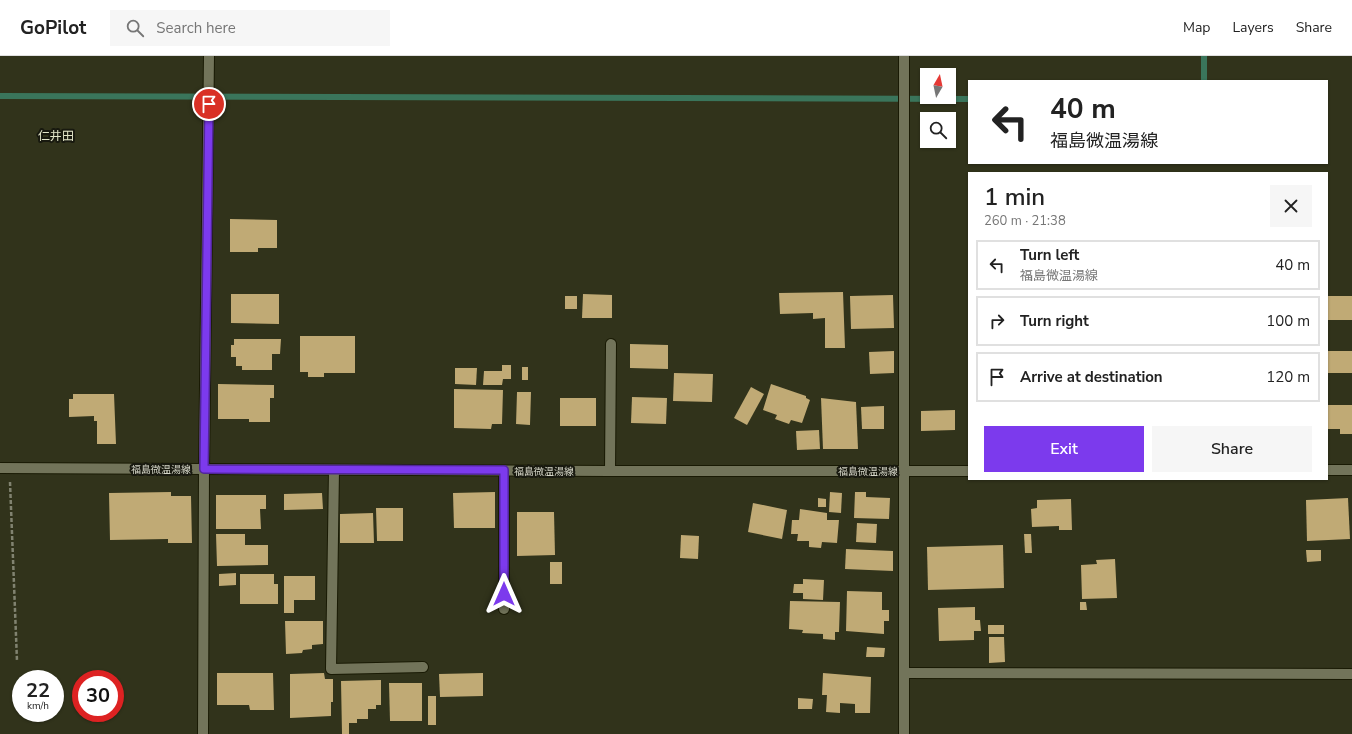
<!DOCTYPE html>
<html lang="en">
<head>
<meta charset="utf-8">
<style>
	:root { --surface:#fff; --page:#f6f6f6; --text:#222; --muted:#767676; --line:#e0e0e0; --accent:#7c3aed }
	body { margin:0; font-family:"Nunito Sans","Noto Sans JP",sans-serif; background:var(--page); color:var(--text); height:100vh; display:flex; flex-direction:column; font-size:15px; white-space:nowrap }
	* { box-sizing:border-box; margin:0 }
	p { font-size:13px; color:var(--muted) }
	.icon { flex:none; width:22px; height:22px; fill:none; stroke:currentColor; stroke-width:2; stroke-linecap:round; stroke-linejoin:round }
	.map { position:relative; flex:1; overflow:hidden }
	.panel { position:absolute; left:968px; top:116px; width:360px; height:308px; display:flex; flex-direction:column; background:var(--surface); border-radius:0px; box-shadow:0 1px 3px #0004 }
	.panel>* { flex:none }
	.hud { position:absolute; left:968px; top:24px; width:360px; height:84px; border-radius:0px; box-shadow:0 1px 3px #0004; background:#fff; color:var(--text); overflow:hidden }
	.needle { width:26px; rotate:9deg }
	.tools { position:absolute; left:920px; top:12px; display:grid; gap:8px }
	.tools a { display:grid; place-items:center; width:36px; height:36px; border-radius:0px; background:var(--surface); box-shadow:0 1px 3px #0004; font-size:20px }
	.speed { position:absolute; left:12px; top:614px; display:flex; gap:8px; font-size:20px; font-weight:700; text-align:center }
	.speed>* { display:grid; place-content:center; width:52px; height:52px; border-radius:50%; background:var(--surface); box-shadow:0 1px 3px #0004; line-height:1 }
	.speed small { font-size:10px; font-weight:400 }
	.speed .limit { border:6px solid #d22; background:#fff; color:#111 }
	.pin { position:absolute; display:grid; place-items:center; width:34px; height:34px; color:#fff; margin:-17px; border:2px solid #fff; border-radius:50%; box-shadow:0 1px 4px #0007 }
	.me { position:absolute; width:44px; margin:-22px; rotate:0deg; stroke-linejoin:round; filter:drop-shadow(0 0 3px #0008) }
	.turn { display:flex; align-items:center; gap:14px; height:84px; padding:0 16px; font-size:18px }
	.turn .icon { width:52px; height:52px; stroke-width:2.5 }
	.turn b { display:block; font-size:28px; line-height:34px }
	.round { display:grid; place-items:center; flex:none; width:42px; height:42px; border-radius:0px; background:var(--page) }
	.overview { display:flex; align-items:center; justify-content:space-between; height:68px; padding:0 16px }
	h1 { font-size:24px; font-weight:600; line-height:30px }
	.primary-button { display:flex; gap:8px; margin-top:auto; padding:8px 16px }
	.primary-button a { flex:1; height:46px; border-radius:0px; background:var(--accent); color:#fff; font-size:16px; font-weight:600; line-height:46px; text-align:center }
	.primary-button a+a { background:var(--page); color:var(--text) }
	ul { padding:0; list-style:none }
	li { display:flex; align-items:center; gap:12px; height:50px; margin:0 8px 6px; padding:0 8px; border:2px solid var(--line); border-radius:0px }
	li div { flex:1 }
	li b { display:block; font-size:15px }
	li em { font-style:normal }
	header { display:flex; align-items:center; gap:24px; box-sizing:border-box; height:56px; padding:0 20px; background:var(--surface); border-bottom:1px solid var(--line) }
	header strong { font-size:19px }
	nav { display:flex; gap:22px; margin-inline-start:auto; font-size:14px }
	.search { width:280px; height:36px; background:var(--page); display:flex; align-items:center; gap:10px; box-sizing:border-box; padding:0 14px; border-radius:0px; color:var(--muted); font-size:15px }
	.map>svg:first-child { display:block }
</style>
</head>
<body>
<header>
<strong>GoPilot</strong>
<div class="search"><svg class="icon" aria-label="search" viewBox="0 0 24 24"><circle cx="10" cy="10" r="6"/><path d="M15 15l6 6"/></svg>Search here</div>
<nav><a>Map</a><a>Layers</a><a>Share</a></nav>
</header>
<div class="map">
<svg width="1352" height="678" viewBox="0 0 1352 678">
	<rect width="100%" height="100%" fill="#31331b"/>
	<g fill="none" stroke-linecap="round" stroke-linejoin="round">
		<g stroke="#3a755b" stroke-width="6">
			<path d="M1204 25V0"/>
			<path d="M0 40 969 43"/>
		</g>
	</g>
	<g fill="#c0aa75">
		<path d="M230 163 277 164V192H258V196H230Z"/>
		<path d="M843 236 845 292H825V262L813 263V257L780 258 779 237Z"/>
		<path d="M231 238H279V268L231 267Z"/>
		<path d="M583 238 612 239V262H582Z"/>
		<path d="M893 239 894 272 851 273 850 240Z"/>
		<rect x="565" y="240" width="12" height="13"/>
		<rect x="1327" y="240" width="25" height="24"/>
		<path d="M300 280H355V317H324V321H308V316H300Z"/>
		<path d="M234 283H281L280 298H272V314H242V310H236V301H231V289H234Z"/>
		<path d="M630 288 668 289V313L630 312Z"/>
		<path d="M894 295V317L870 318 869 296Z"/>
		<rect x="1327" y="295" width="25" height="22"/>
		<path d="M502 309H511V323H503L502 329H483L484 315H502Z"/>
		<rect x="522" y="311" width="6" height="13"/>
		<path d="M455 312H477L476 329 455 328Z"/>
		<path d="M674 317 713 318 712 346 673 345Z"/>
		<path d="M218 328 274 329V342H270V366H249V363H218Z"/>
		<path d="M771 328 806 340V342L810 344 802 367 791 364 789 368 775 363 777 359 763 354Z"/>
		<path d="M751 331 764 338 747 369 734 362Z"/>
		<path d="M454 333 503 334 502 368H492L491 373 454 372Z"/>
		<path d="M517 336H531L530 369 516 368Z"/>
		<path d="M73 338H114L116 388H97V365H94V360L69 361V343H73Z"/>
		<path d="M632 341 667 342 666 368 631 367Z"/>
		<rect x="560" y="342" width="36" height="28"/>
		<path d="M821 342 856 346 858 393H823Z"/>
		<path d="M1327 349H1352V378H1340V373H1327Z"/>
		<path d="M884 350V373H862L861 351Z"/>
		<path d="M955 354V374L921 375V355Z"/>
		<path d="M819 374 820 393 797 394 796 375Z"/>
		<path d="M171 436V440H191L192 487H168V483L110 484 109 437Z"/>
		<path d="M495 436V472H454L453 437Z"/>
		<path d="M830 436 842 437 841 457 829 456Z"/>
		<path d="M855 436H866V441L890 442 889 463 854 462Z"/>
		<path d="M322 437 323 453 284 454V438Z"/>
		<path d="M216 439H266V453H260L261 473H216Z"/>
		<path d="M818 442 826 443V451H818Z"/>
		<path d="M1348 442 1350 483 1307 485 1306 444Z"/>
		<path d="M1071 443 1072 474H1059V470L1032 471 1031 453 1037 452V444Z"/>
		<path d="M753 447 787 454 782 483 748 476Z"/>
		<path d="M376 452H403V485H377Z"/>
		<path d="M800 453 827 457V464H839L837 487 822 486 821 492 809 491V485H797L798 478H791L792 464H799Z"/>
		<path d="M517 456H554L555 499 517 500Z"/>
		<path d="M373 457 374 487H340V458Z"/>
		<path d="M857 467 877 468 876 487 856 486Z"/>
		<path d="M216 478H245V489H268V509L217 510Z"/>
		<path d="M1024 478H1031L1032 497H1025Z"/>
		<path d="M681 479 699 480 698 503 680 502Z"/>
		<path d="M1003 489 1004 532 928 534 927 491Z"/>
		<path d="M846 493 893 495V515L845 513Z"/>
		<path d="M1306 494H1321V505L1307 506Z"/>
		<path d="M1115 503 1117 542 1082 543 1081 509 1097 508 1096 504Z"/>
		<rect x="550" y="506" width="12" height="22"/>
		<path d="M236 517V529L219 530V518Z"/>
		<path d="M240 518H274V528H278V548H240Z"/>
		<path d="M284 520H315V544H294V557H284Z"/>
		<path d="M803 523 824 524 823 544 803 543V537H793L794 528H803Z"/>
		<path d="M847 535 882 536V554H889V565H884V578L846 575Z"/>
		<path d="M790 545 840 546 839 576H835V584L823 583V578L802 577 803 574 789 573Z"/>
		<path d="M1080 546H1086L1087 554H1080Z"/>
		<path d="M975 551V564H980L981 575H974V584L939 585 938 552Z"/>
		<path d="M285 565H323V588L312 589V593L303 594 302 597 286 598Z"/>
		<rect x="988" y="569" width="16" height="9"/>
		<path d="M989 581H1004L1005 606 989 607Z"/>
		<path d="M867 591 885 592 884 601H866Z"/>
		<path d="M217 617H273L274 654H250L249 649H217Z"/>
		<path d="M324 617 325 623H333V646H331V660L290 662V618Z"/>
		<path d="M483 617V640L440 641 439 618Z"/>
		<path d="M823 617 871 621 870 657H855V648L840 647V657L826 656 827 639H822Z"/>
		<path d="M381 624V649H376V653H368V663H357V667H349V678H342L341 625Z"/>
		<path d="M389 627H422V665H390Z"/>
		<rect x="428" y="640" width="8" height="29"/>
		<path d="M798 642 813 643 812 653H798Z"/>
	</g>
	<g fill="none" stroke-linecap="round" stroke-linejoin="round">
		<g stroke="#191a04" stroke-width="12">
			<g id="minor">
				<path d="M334 414 331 613 423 611"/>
				<path d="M504 415V553"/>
				<path d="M610 415 611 288"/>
				<path d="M904 617 1352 618"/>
				<path d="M203 678 204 413 209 0"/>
				<path d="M904 678V0"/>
			</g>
		</g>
		<g stroke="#191a04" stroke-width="12">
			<g id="secondary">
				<path d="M0 412 610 415H969"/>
				<path d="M1327 414H1352"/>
			</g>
		</g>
		<path stroke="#818370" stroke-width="2.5" stroke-dasharray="4 2" stroke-linecap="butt" d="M10 426 17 605"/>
		<use href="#minor" stroke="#72745a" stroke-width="10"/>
		<use href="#secondary" stroke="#72745a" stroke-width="10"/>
	</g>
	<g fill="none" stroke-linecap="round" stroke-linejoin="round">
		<g stroke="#51269a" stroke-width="10">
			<path id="route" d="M209 48 204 413 504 414V538"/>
		</g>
		<use href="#route" stroke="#7c3aed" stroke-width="7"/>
	</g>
	<g text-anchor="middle" stroke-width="4" stroke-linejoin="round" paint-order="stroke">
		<g font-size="10" fill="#d4d5c7" stroke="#18190f">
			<text x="161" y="417">福島微温湯線</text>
			<text x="544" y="419">福島微温湯線</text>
			<text x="868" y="419">福島微温湯線</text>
		</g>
		<g font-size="12" fill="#e2e5c8" stroke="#18190f">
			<text x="56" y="84">仁井田</text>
		</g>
	</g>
</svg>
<div class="tools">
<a><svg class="needle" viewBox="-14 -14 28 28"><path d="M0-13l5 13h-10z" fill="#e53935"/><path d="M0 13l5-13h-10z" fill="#767676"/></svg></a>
<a><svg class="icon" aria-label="search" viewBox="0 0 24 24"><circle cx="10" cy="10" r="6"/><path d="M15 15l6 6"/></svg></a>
</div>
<div class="speed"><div>22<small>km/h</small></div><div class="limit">30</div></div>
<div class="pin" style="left:209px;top:48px;background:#d93025"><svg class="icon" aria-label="arrive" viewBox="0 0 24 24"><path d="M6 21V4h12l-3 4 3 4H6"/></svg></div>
<svg class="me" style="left:504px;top:538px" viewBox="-20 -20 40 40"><path d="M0-17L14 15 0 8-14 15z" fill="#7c3aed" stroke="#fff" stroke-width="4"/></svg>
<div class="hud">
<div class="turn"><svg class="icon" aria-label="left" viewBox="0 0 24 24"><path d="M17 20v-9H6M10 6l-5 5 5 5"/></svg><div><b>40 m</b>福島微温湯線</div></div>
</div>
<section class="panel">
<div class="overview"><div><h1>1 min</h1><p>260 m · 21:38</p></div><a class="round"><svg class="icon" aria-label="close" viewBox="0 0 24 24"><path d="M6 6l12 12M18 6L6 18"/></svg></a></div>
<ul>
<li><svg class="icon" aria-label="left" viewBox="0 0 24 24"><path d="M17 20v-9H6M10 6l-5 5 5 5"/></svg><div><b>Turn left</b><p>福島微温湯線</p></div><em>40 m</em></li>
<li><svg class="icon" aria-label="right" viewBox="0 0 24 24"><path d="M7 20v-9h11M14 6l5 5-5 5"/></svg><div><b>Turn right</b></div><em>100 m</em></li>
<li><svg class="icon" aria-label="arrive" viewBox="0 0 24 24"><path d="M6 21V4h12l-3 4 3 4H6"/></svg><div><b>Arrive at destination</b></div><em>120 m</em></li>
</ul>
<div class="primary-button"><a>Exit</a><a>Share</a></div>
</section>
</div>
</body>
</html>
